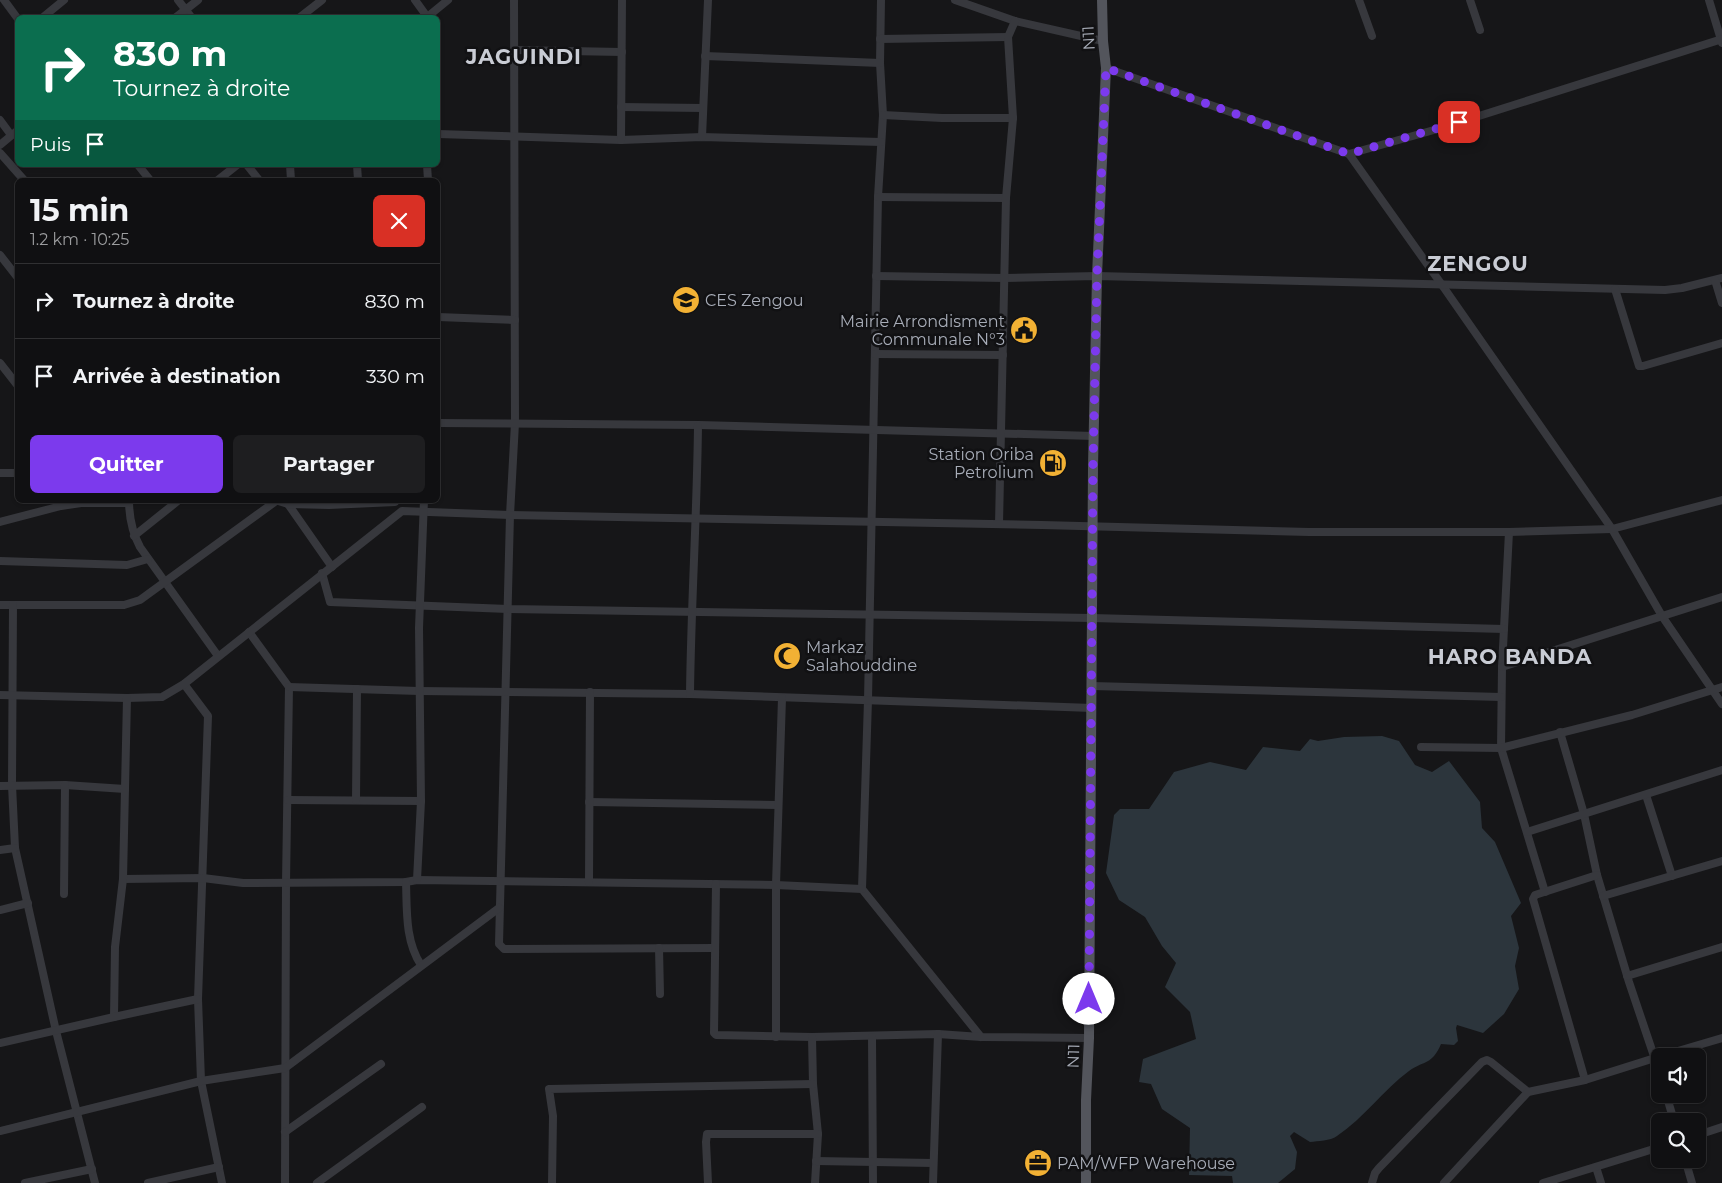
<!DOCTYPE html>
<html lang="fr">
<head>
<meta charset="utf-8">
<style>
	:root { --surface:#101012; --page:#1e1e20; --text:#f1f3f6; --muted:#9c9d9f; --line:#303032; --accent:#7c3aed }
	body { margin:0; font-family:Montserrat,sans-serif; background:var(--page); color:var(--text); height:100vh; display:flex; flex-direction:column; font-size:19px; white-space:nowrap }
	* { box-sizing:border-box; margin:0 }
	p { font-size:16px; color:var(--muted) }
	.icon { flex:none; width:28px; height:28px; fill:none; stroke:currentColor; stroke-width:2; stroke-linecap:round; stroke-linejoin:round }
	.map { position:relative; flex:1; overflow:hidden }
	.panel { position:absolute; left:15px; top:178px; width:425px; height:325px; display:flex; flex-direction:column; background:var(--surface); border-radius:8px; box-shadow:0 1px 4px #0004,0 0 0 1px var(--line) }
	.panel>* { flex:none }
	.hud { position:absolute; left:15px; top:15px; width:425px; height:152px; border-radius:8px; box-shadow:0 1px 4px #0004,0 0 0 1px var(--line); background:#0b6e4f; color:#fff; overflow:hidden }
	.fabs { position:absolute; left:1651px; top:1048px; display:grid; gap:10px }
	.fabs a { display:grid; place-items:center; width:55px; height:55px; border-radius:8px; background:var(--surface); box-shadow:0 1px 4px #0004,0 0 0 1px var(--line); font-size:25px }
	.pin { position:absolute; display:grid; place-items:center; width:42px; height:42px; color:#fff; margin:-21px; border-radius:10px; box-shadow:0 2px 8px #0006 }
	.me { position:absolute; width:55px; margin:-28px; rotate:0deg; stroke-linejoin:round; filter:drop-shadow(0 0 4px #0008) }
	.turn { display:flex; align-items:center; gap:18px; height:105px; padding:0 15px; font-size:22px }
	.turn .icon { width:65px; height:65px; stroke-width:2.5 }
	.turn b { display:block; font-size:35px; line-height:42px }
	.then { display:flex; align-items:center; height:48px; padding:0 15px; background:#0003; gap:10px; font-size:19px }
	.round { display:grid; place-items:center; flex:none; width:52px; height:52px; border-radius:8px; background:var(--page) }
	.headline { display:flex; align-items:center; justify-content:space-between; height:85px; padding:0 15px }
	h1 { font-size:30px; font-weight:700; line-height:38px }
	.primary-button { display:flex; gap:10px; margin-top:auto; padding:10px 15px }
	.primary-button a { flex:1; height:58px; border-radius:8px; background:var(--accent); color:#fff; font-size:20px; font-weight:700; line-height:58px; text-align:center }
	.primary-button a+a { background:var(--page); color:var(--text) }
	ul { padding:0; list-style:none }
	li { display:flex; align-items:center; gap:15px; height:75px; padding:0 15px; border-top:1px solid var(--line) }
	li div { flex:1 }
	li b { display:block; font-size:19px }
	li em { font-style:normal }
	.map>svg:first-child { display:block }
</style>
</head>
<body>
<div class="map">
<svg width="1722" height="1183" viewBox="0 0 1722 1183">
	<rect width="100%" height="100%" fill="#161618"/>
	<path fill="#2c353c" d="M1382 736 1399 741 1415 765 1432 772 1449 761 1480 802 1482 828 1495 842 1521 903 1511 916 1519 948 1515 966 1519 989 1504 1014 1483 1033 1457 1025 1456 1028 1458 1041 1454 1045 1441 1044C1432 1065 1425 1060 1409 1071 1383 1090 1364 1118 1337 1136 1330 1141 1318 1141 1310 1142L1294 1132 1290 1136 1297 1152 1295 1169 1278 1183H1233L1232 1176 1189 1175 1190 1128 1162 1109 1151 1084 1139 1082 1143 1059 1196 1039 1190 1012 1165 987 1176 963 1162 946 1145 917 1119 900 1106 873 1114 815 1120 809H1149L1174 772 1210 762 1246 770 1263 747 1300 751 1310 739 1318 741 1344 737Z"/>
	<g fill="none" stroke-linecap="round" stroke-linejoin="round">
		<g stroke="#37383d" stroke-width="8">
			<path d="M4 0 18 19"/>
			<path d="M178 0 192 18"/>
			<path d="M415 0 428 18"/>
			<path d="M514 0 515 423 510 515 499 944 504 949 715 948"/>
			<path d="M881 0 880 63 883 115 878 197 868 700 862 889 981 1037"/>
			<path d="M955 0 1015 21 1103 41"/>
			<path d="M1359 0 1372 36"/>
			<path d="M1470 0 1480 30"/>
			<path d="M1709 0 1722 43"/>
			<path d="M42 18 64 0"/>
			<path d="M175 18 198 0"/>
			<path d="M299 18 322 0"/>
			<path d="M426 18 448 0"/>
			<path d="M880 39 1008 37"/>
			<path d="M514 50 622 52"/>
			<path d="M705 56 880 63"/>
			<path d="M1106 68 1349 154 1442 285 1612 529 1662 616 1722 704"/>
			<path d="M621 107 703 108"/>
			<path d="M883 115 942 118H1013"/>
			<path d="M0 120 11 135"/>
			<path d="M438 134 621 140 702 137 881 142"/>
			<path d="M702 137 708 0"/>
			<path d="M621 140 622 0"/>
			<path d="M0 145 18 130"/>
			<path d="M0 153 24 180"/>
			<path d="M1349 154 1441 128 1722 39"/>
			<path d="M138 165 150 180"/>
			<path d="M247 165 259 180"/>
			<path d="M290 165 291 180"/>
			<path d="M357 165 358 180"/>
			<path d="M427 165 428 180"/>
			<path d="M218 180 237 165"/>
			<path d="M878 197 1006 198"/>
			<path d="M0 255 18 278"/>
			<path d="M876 276 1005 278 1097 276 1665 290 1682 288 1722 278"/>
			<path d="M1715 280 1722 303"/>
			<path d="M1615 289 1639 366H1643L1722 343"/>
			<path d="M438 317 515 320"/>
			<path d="M875 354 1003 355"/>
			<path d="M0 363 18 386"/>
			<path d="M438 423 699 425 1094 436"/>
			<path d="M0 473H18"/>
			<path d="M129 500C129 517 132 532 140 547L218 656"/>
			<path d="M275 500 288 504 332 567"/>
			<path d="M288 504 329 505 395 502"/>
			<path d="M0 522 61 506 81 503H129"/>
			<path d="M999 524 1006 198 1013 118 1008 37 1015 21"/>
			<path d="M1509 532 1502 667 1501 748 1545 892"/>
			<path d="M134 536 179 500"/>
			<path d="M0 561 127 565 148 559"/>
			<path d="M322 573 330 602 508 609 1092 618 1504 629"/>
			<path d="M0 605H124L140 600 276 501"/>
			<path d="M13 605 12 785 15 848 56 1031 95 1183"/>
			<path d="M249 632 289 687 286 883 285 1183"/>
			<path d="M1502 667 1722 597"/>
			<path d="M184 684 208 716 198 999 201 1081 222 1183"/>
			<path d="M1092 686 1501 697"/>
			<path d="M289 687 419 691 690 694 1092 708"/>
			<path d="M690 694C691 604 697 515 698 426"/>
			<path d="M0 695 127 698 162 697 184 684 402 511 510 515 1042 525 1309 532H1509L1612 529 1722 500"/>
			<path d="M1560 732 1584 814 1597 875 1629 982 1660 1074"/>
			<path d="M1421 747 1501 748 1632 715 1722 687"/>
			<path d="M0 786 65 785 125 789"/>
			<path d="M1646 795 1672 876"/>
			<path d="M288 800 421 801"/>
			<path d="M356 800 357 689"/>
			<path d="M589 802 778 805"/>
			<path d="M1527 832 1722 770"/>
			<path d="M0 850 15 848"/>
			<path d="M123 879 203 878 243 883 406 882 417 880 776 885 862 889"/>
			<path d="M417 880 421 801 419 628 424 500"/>
			<path d="M406 882C407 910 405 941 421 965"/>
			<path d="M589 882 590 692"/>
			<path d="M716 884 714 1033 716 1035 812 1037 938 1034 981 1037 1089 1038"/>
			<path d="M64 894 65 785"/>
			<path d="M1603 896 1722 861"/>
			<path d="M0 910 28 903"/>
			<path d="M659 948 660 994"/>
			<path d="M1627 976 1722 947"/>
			<path d="M114 1017 115 947 123 879 127 698"/>
			<path d="M776 1037V885L782 698"/>
			<path d="M812 1037 813 1084 818 1134 815 1183"/>
			<path d="M872 1037 873 1183"/>
			<path d="M0 1043 114 1017 198 999"/>
			<path d="M1661 1056 1722 1038"/>
			<path d="M1585 1080 1533 899 1535 895 1597 875"/>
			<path d="M1666 1094 1674 1121"/>
			<path d="M0 1131 201 1081 285 1068 499 908"/>
			<path d="M285 1132 381 1064"/>
			<path d="M1698 1135 1722 1127"/>
			<path d="M1685 1159 1692 1183"/>
			<path d="M816 1161 933 1163"/>
			<path d="M1596 1167 1601 1183"/>
			<path d="M25 1183 92 1169"/>
			<path d="M148 1183 219 1167"/>
			<path d="M317 1183 422 1107"/>
			<path d="M552 1183 553 1116 549 1089 813 1084"/>
			<path d="M708 1183 706 1142 707 1134H818"/>
			<path d="M933 1183 938 1034"/>
			<path d="M1372 1183 1375 1173 1379 1168 1482 1062 1487 1060 1491 1062 1528 1092"/>
			<path d="M1444 1183 1528 1092 1585 1080 1658 1057"/>
			<path d="M1543 1183 1660 1147"/>
		</g>
		<path stroke="#53555c" stroke-width="10" d="M1086 1183V1100L1089 1038 1093 467 1097 276 1106 68 1103 41 1102 0"/>
	</g>
	<g fill="none" stroke-linecap="round" stroke-linejoin="round">
		<path stroke="#7c3aed" stroke-width="9" stroke-dasharray="0 16.2" d="M1089 999 1093 467 1097 276 1106 68 1349 154 1459 122"/>
	</g>
	<defs>
		<g id="school-disc" transform="scale(1.4375)"><circle r="9.5" fill="#f2b134" stroke="#111113"/><path d="M0-5L7-2L0 1L-7-2ZM-4 1L0 2.5L4 1V4Q0 6-4 4Z" fill="#111"/></g>
		<g id="civic-disc" transform="scale(1.4375)"><circle r="9.5" fill="#f2b134" stroke="#111113"/><path d="M-.6-6.5H3V-4.5H.6V-3L4-1V1h2V6H-6V1h2V-1L-.6-3ZM-1.2 2.5V6h2.4V2.5Z" fill="#111"/></g>
		<g id="fuel-disc" transform="scale(1.4375)"><circle r="9.5" fill="#f2b134" stroke="#111113"/><path d="M-5.5-6h7V0h2V4h1.3V-2.5L3-4.5l.8-.8L6-3V5H2.5V1h-1V6h-7ZM-4.2-4.7v3.2H.2V-4.7Z" fill="#111"/></g>
		<g id="mosque-disc" transform="scale(1.4375)"><circle r="9.5" fill="#f2b134" stroke="#111113"/><path d="M3.5-4.9A6 6 0 1 0 3.5 4.9A5 5 0 1 1 3.5-4.9Z" fill="#111"/></g>
		<g id="office-disc" transform="scale(1.4375)"><circle r="9.5" fill="#f2b134" stroke="#111113"/><path d="M-6-3h4V-5.5h4V-3h4V5H-6ZM-1-4.5V-3h2v-1.5ZM-6 0V1H6V0Z" fill="#111"/></g>
	</defs>
	<g fill-rule="evenodd">
		<use href="#school-disc" x="686" y="300"/>
		<use href="#civic-disc" x="1024" y="330"/>
		<use href="#fuel-disc" x="1053" y="463"/>
		<use href="#mosque-disc" x="787" y="656"/>
		<use href="#office-disc" x="1038" y="1163"/>
	</g>
	<g text-anchor="middle" stroke-width="5" stroke-linejoin="round" paint-order="stroke">
		<g font-size="16" fill="#a8adb8" stroke="#111113">
			<text transform="translate(1088 38) rotate(-93)" y="6">N11</text>
			<text transform="translate(1073 1056) rotate(-88)" y="6">N11</text>
		</g>
		<g font-size="16" fill="#a8adb8" stroke="#111113" text-anchor="start">
			<text x="705" y="306">CES Zengou</text>
			<text x="1005" y="327" text-anchor="end">Mairie Arrondisment<tspan x="1005" dy="18">Communale N°3</tspan></text>
			<text x="1034" y="460" text-anchor="end">Station Oriba<tspan x="1034" dy="18">Petrolium</tspan></text>
			<text x="806" y="653">Markaz<tspan x="806" dy="18">Salahouddine</tspan></text>
			<text x="1057" y="1169">PAM/WFP Warehouse</text>
		</g>
		<g font-size="21" font-weight="bold" letter-spacing="1" fill="#c9ccd4" stroke="#111113">
			<text x="524" y="64">JAGUINDI</text>
			<text x="1478" y="271">ZENGOU</text>
			<text x="1510" y="664">HARO BANDA</text>
		</g>
	</g>
</svg>
<div class="fabs">
<a><svg class="icon" aria-label="sound" viewBox="0 0 24 24"><path d="M4 9h4l5-4v14l-5-4H4zM17 9q2 3 0 6"/></svg></a>
<a><svg class="icon" aria-label="search" viewBox="0 0 24 24"><circle cx="10" cy="10" r="6"/><path d="M15 15l6 6"/></svg></a>
</div>
<div class="pin" style="left:1459px;top:122px;background:#d93025"><svg class="icon" aria-label="arrive" viewBox="0 0 24 24"><path d="M6 21V4h12l-3 4 3 4H6"/></svg></div>
<svg class="me" style="left:1089px;top:999px" viewBox="-20 -20 40 40"><circle r="19" fill="#fff"/><path d="M0-13L10 11 0 6-10 11z" fill="#7c3aed"/></svg>
<div class="hud">
<div class="turn"><svg class="icon" aria-label="right" viewBox="0 0 24 24"><path d="M7 20v-9h11M14 6l5 5-5 5"/></svg><div><b>830 m</b>Tournez à droite</div></div>
<div class="then">Puis<svg class="icon" aria-label="arrive" viewBox="0 0 24 24"><path d="M6 21V4h12l-3 4 3 4H6"/></svg></div>
</div>
<section class="panel">
<div class="headline"><div><h1>15 min</h1><p>1.2 km · 10:25</p></div><a class="round" style="background:#d93025;color:#fff"><svg class="icon" aria-label="close" viewBox="0 0 24 24"><path d="M6 6l12 12M18 6L6 18"/></svg></a></div>
<ul>
<li><svg class="icon" aria-label="right" viewBox="0 0 24 24"><path d="M7 20v-9h11M14 6l5 5-5 5"/></svg><div><b>Tournez à droite</b></div><em>830 m</em></li>
<li><svg class="icon" aria-label="arrive" viewBox="0 0 24 24"><path d="M6 21V4h12l-3 4 3 4H6"/></svg><div><b>Arrivée à destination</b></div><em>330 m</em></li>
</ul>
<div class="primary-button"><a>Quitter</a><a>Partager</a></div>
</section>
</div>
</body>
</html>
